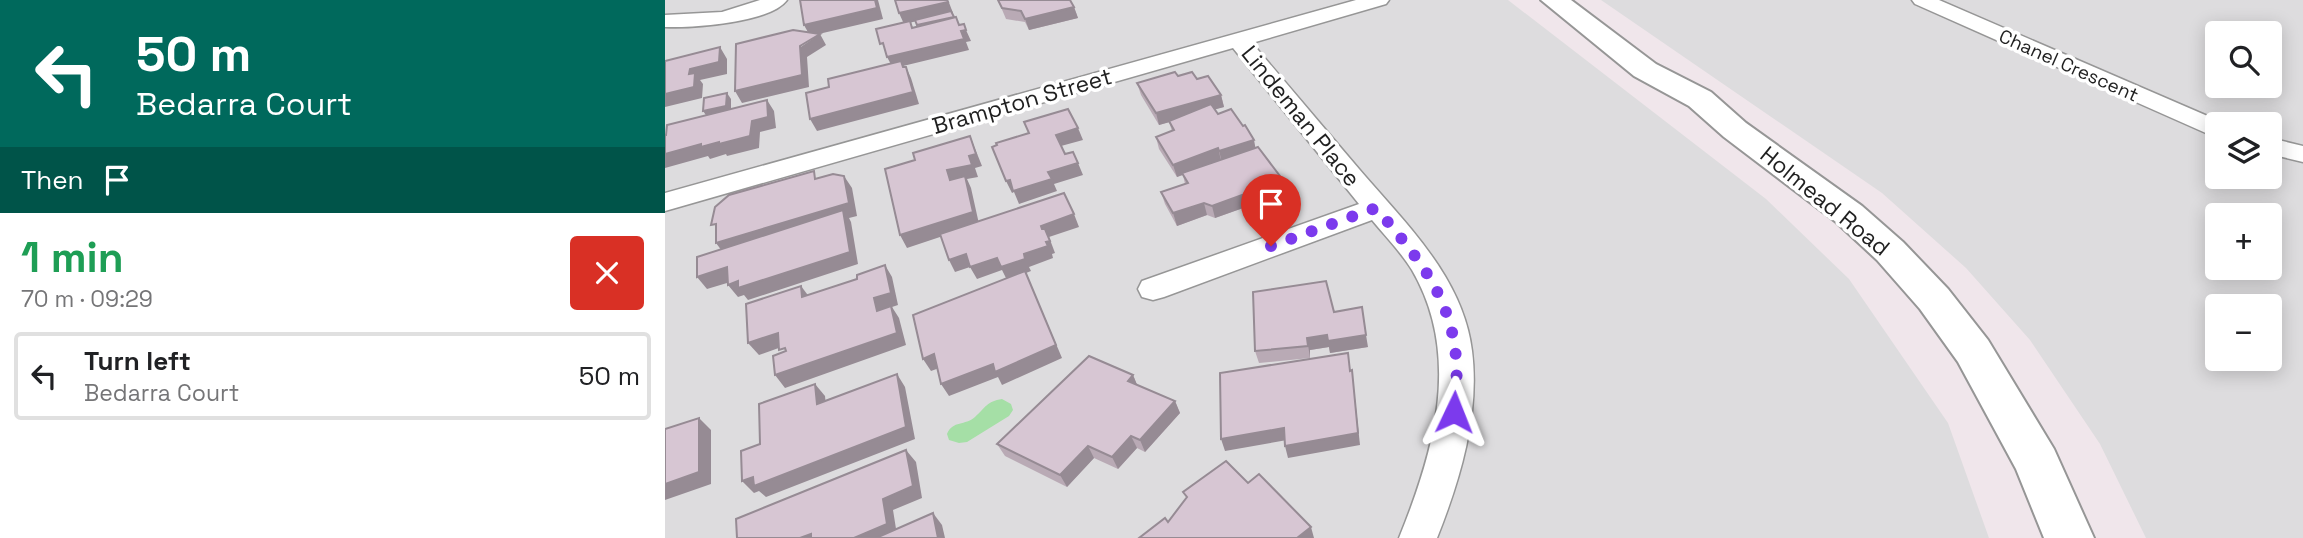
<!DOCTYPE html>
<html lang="en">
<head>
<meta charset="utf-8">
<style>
	:root { --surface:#fff; --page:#f6f6f6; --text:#202124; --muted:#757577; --line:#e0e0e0 }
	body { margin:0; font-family:"Space Grotesk",sans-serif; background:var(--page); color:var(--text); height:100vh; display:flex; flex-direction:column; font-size:26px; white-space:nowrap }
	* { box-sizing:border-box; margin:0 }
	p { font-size:23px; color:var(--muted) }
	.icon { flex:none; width:38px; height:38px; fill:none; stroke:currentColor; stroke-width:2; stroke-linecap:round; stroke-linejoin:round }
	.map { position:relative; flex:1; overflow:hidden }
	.side { display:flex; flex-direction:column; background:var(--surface); width:665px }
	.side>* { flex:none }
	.top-card { background:#00695c; color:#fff; overflow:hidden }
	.controls { position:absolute; left:1540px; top:21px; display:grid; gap:14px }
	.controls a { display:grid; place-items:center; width:77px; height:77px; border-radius:7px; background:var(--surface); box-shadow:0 4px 18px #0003; font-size:35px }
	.pin { position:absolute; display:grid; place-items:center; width:60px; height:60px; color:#fff; margin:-72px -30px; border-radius:50% 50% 50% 0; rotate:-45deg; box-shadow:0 0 7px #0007 }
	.pin .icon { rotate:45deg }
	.me { position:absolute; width:77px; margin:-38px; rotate:2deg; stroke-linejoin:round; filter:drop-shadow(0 0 5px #0008) }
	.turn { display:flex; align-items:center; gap:24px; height:147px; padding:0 21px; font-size:32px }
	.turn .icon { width:91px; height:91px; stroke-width:2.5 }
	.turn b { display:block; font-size:49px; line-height:60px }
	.then { display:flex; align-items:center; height:66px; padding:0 21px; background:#0003; gap:14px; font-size:26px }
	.round { display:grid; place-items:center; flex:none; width:74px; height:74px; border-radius:7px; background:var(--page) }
	.summary { display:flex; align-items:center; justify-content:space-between; height:119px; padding:0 21px }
	h1 { font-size:42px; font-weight:800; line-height:52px; color:#1e9e55 }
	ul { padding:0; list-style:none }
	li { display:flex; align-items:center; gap:21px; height:88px; margin:0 14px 10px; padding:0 7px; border:4px solid var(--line); border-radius:7px }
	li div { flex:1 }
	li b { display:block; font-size:26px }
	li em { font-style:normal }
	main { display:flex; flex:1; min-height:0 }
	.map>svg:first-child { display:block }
</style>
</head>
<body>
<main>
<section class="side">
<div class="top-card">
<div class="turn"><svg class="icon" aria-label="left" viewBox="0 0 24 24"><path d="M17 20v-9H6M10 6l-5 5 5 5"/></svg><div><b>50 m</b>Bedarra Court</div></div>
<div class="then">Then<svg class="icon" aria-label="arrive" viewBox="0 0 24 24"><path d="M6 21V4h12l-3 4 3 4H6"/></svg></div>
</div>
<div class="summary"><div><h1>1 min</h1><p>70 m · 09:29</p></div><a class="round" style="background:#d93025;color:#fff"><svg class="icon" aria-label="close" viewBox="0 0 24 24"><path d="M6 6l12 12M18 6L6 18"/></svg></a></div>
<ul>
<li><svg class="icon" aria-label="left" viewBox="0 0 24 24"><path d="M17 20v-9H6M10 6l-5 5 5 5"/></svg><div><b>Turn left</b><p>Bedarra Court</p></div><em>50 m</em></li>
</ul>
</section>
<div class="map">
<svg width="1638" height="538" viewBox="0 0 1638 538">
	<rect width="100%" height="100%" fill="#f0e6eb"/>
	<g fill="#dddcde" fill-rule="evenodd">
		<path d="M0 0H843L1101 199 1184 279 1283 423 1324 538H0Z"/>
		<path d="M936 0H1638V538H1481L1435 444 1365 340 1301 268 1217 193ZM1552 33H1605V86H1552ZM1552 124H1605V177H1552ZM1552 215H1605V268H1552ZM1552 306H1605V359H1552Z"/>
	</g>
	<path fill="#a5dfa6" d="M337 399 346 404 348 410 344 416 302 442 294 443 284 440 282 434C288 420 300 426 310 417 320 408 322 401 337 399Z"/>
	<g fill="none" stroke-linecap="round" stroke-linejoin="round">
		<g stroke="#969696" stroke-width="3">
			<g id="minor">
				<path d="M95 0H122C105 23 28 28 0 27V15L57 12Z"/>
				<path d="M691 0H724L721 4 587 43C623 85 658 127 694 169 740 223 798 277 807 351 815 415 795 480 772 538H734C769 452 797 356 747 270 736 252 720 236 707 220L499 297 488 300 477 297 473 289 477 281 694 204 568 48 0 211V193Z"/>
				<path d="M1247 0H1274L1561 124H1552V136L1543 134 1250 4Z"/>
				<path d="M1605 138 1638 146V162L1605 154Z"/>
			</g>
		</g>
		<g stroke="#969696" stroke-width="4">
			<path id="tertiary" d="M876 0H906L991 64 1046 92 1081 123 1197 206 1238 242 1283 289 1323 340 1389 449 1429 538H1379L1351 469 1293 362 1255 309 1212 260 1171 222 1059 137 1024 106 969 76Z"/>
		</g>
		<use href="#minor" fill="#fff" fill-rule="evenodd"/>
		<use href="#tertiary" fill="#fff" fill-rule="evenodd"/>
	</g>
	<g fill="#b9aab5">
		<path d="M333 0 409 7 413 18 364 30 360 22 341 19Z"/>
		<path d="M513 76 532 79 556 95 559 107 550 109 553 114 591 148 618 180 620 193 550 218 542 215 512 226 500 204 496 192 520 184 518 175 512 177 494 149 491 137 507 131 504 122 494 125 476 95 472 83Z"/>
		<path d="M669 312 703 347 665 353 664 347 645 350V358L594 363 590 351Z"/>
		<path d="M468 375 472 385 510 401 515 413 480 452 472 448 453 469 429 458 402 487 340 456 332 444Z"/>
	</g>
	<g fill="#968b94">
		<path d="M210 0H213L218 19 145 36 139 25Z"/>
		<path d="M283 0 288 13 239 24 234 13Z"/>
		<path d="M409 7 413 18 364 30 360 19Z"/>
		<path d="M301 30 306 41 301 42 304 50 238 66 241 72 228 68 222 57Z"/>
		<path d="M155 34 161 45 142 57 144 87 77 103 70 91Z"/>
		<path d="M55 47 62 59V74L35 80 38 84 37 98 0 107V94L25 69Z"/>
		<path d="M241 67 246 78 254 104 152 131 145 119Z"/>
		<path d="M62 93 66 99V112L43 118 38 111Z"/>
		<path d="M556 95 559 107 494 125 491 113Z"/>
		<path d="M102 100 109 111 111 128 95 132 94 148 62 156 61 154 45 159 43 156 0 168V154L87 121Z"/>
		<path d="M413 128 418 140 396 146 391 135Z"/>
		<path d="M305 136 317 166 310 168 313 177 302 179 306 188 314 224 242 248 235 235 285 180 282 170 304 156Z"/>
		<path d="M589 140 591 151 557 162 554 151Z"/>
		<path d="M553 148 556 160 512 177 508 165Z"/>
		<path d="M413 163 418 175 389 184 392 191 354 204 349 192 347 193 341 181 383 172Z"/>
		<path d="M179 176 187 188 192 216 184 218 186 222 193 264 83 300 79 295 73 297 63 285 60 255 51 243Z"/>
		<path d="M618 180 620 193 550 218 547 206Z"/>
		<path d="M539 203 542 215 512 226 508 213Z"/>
		<path d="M409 214 414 227 384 237 390 253 387 254 388 258 364 267 366 271 361 273 397 358 337 385 333 377 284 396 276 384 342 280 337 270 312 279 305 267 332 258 359 254 381 242V238L376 226Z"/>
		<path d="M301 254 308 266 290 272 284 260Z"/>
		<path d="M220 265 227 277 233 305 227 307 234 318 241 345 120 388 110 375 212 311 209 298Z"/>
		<path d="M62 267 72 280 42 289 32 277Z"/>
		<path d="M136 286 145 298 137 297Z"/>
		<path d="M113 333 122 345 94 355 83 343Z"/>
		<path d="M662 335H701L703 347 665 353 664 347 645 350V358L642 338Z"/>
		<path d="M269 354 277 367 266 371 258 359Z"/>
		<path d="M687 370 695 445 623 458 620 446Z"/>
		<path d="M232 374 240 387 250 439 101 497 94 491 89 493 77 481Z"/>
		<path d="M468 375 473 387 463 381Z"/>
		<path d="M150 384 160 396 162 416 152 404Z"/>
		<path d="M510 401 515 413 480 452 475 440Z"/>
		<path d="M34 418 46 430V484L0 500V484Z"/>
		<path d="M619 428 622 440 560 451 556 439Z"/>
		<path d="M466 436 472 448 453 469 447 457Z"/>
		<path d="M423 446 429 458 402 487 395 475Z"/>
		<path d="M241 450 251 462 257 498 228 510 232 535 226 538H189L218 499Z"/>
		<path d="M268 513 277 525 280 538H273Z"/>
		<path d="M646 527 649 538H632Z"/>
		<path d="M146 534 150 538H135Z"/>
	</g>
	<g fill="#d7c6d3" stroke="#968b94" stroke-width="2">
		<path d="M135 0H210L212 8 139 25Z"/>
		<path d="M230 0H282L283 2 234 13Z"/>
		<path d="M333 0H405L409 7 360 19 356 11 337 8Z"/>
		<path d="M286 11 289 17 252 25 250 20Z"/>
		<path d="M291 17 294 25 299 24 301 30 296 31 299 39 222 57 218 43 215 44 211 29 245 21 247 28Z"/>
		<path d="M128 30 155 34 135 46 137 75 70 91 71 44Z"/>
		<path d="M55 47 54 62 25 69 24 74 30 73 29 87 0 94V61Z"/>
		<path d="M236 61 238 67H241L248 92 145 119 141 93 164 87 163 79Z"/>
		<path d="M510 72 513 76 527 72 532 79 543 76 556 95 491 113 472 83Z"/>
		<path d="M62 93 61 106 38 111 39 98Z"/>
		<path d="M102 100 103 117 87 121 85 136 54 144V142L36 147V144L0 154V135H1L2 125Z"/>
		<path d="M546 104 553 114 566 109 578 126 580 125 589 140 554 151 553 148 508 165 491 137 509 130 504 121Z"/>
		<path d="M403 109 413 128 391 135 400 154 408 152 413 163 383 172 387 179 348 191 345 180 341 181 327 147 332 145 331 143 364 133 359 122Z"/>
		<path d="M305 136 311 154 304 156 307 165 282 170 285 180 300 176 308 212 235 235 220 169 250 160 248 153Z"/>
		<path d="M593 147 618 180 547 206 539 203 508 213 496 192 523 183 517 173Z"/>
		<path d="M149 171 150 179 168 174 179 176 184 203 51 243V224L46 225 50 207 64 195Z"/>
		<path d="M399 193 409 214 376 226 377 229H380L385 241 381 242 383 246 359 254 360 259 336 267 332 258 305 267 301 254 284 260 275 234Z"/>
		<path d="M178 210 185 252 73 288V281L63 285 62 267 32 277V257Z"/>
		<path d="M220 265 226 293 209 298 212 311 226 306 232 333 110 375 108 356 121 351 120 348 114 350 113 333 83 343 81 304 136 286 137 297 192 279V275Z"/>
		<path d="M360 271 391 345 330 372 328 364 276 384 269 354 258 359 248 315Z"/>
		<path d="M661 281 669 312 697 307 701 335 663 341 662 335 642 338 643 346 590 351 588 292Z"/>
		<path d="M683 353 685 371 687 370 693 433 620 446 619 428 556 439 555 373Z"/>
		<path d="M424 356 468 375 463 381 510 401 475 440 466 436 447 457 423 446 395 475 332 444Z"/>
		<path d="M232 374 241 427 89 486 88 477 77 481 76 451 95 444 94 404 150 384 152 404Z"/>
		<path d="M34 418V472L0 484V429Z"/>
		<path d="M241 450 248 486 218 499 222 524 189 538H146V534L135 538H72L71 519Z"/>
		<path d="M561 461 583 483 594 474 646 527 632 538H474L500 518 503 522 522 497 518 492Z"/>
		<path d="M268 513 273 538H211Z"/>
	</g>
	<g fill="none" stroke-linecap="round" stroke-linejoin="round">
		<path stroke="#7c3aed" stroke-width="12" stroke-dasharray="0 21.6" d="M606 246 711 208C750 254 786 295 791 358 793 376 790 394 789 412"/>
	</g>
	<g text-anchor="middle" stroke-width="7" stroke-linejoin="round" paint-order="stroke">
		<g font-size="19" fill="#1f1f1f" stroke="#fff">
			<text transform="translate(1404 65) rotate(24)" y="7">Chanel Crescent</text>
		</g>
		<g font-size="23" fill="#1f1f1f" stroke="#fff">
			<text transform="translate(357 101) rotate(-16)" y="8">Brampton Street</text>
			<text transform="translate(636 116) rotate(51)" y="8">Lindeman Place</text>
			<text transform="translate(1160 201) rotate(39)" y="8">Holmead Road</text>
		</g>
	</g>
</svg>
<div class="controls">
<a><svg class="icon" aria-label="search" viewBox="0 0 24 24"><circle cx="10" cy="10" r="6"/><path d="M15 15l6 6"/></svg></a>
<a><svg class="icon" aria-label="layers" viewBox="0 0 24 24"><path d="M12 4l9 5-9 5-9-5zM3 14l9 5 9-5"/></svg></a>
<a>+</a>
<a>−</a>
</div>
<div class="pin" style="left:606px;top:246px;background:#d93025"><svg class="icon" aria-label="arrive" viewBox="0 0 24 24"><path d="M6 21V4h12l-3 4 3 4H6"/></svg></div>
<svg class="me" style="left:789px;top:412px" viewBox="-20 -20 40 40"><path d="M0-17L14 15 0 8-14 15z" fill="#7c3aed" stroke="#fff" stroke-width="4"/></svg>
</div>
</main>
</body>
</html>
